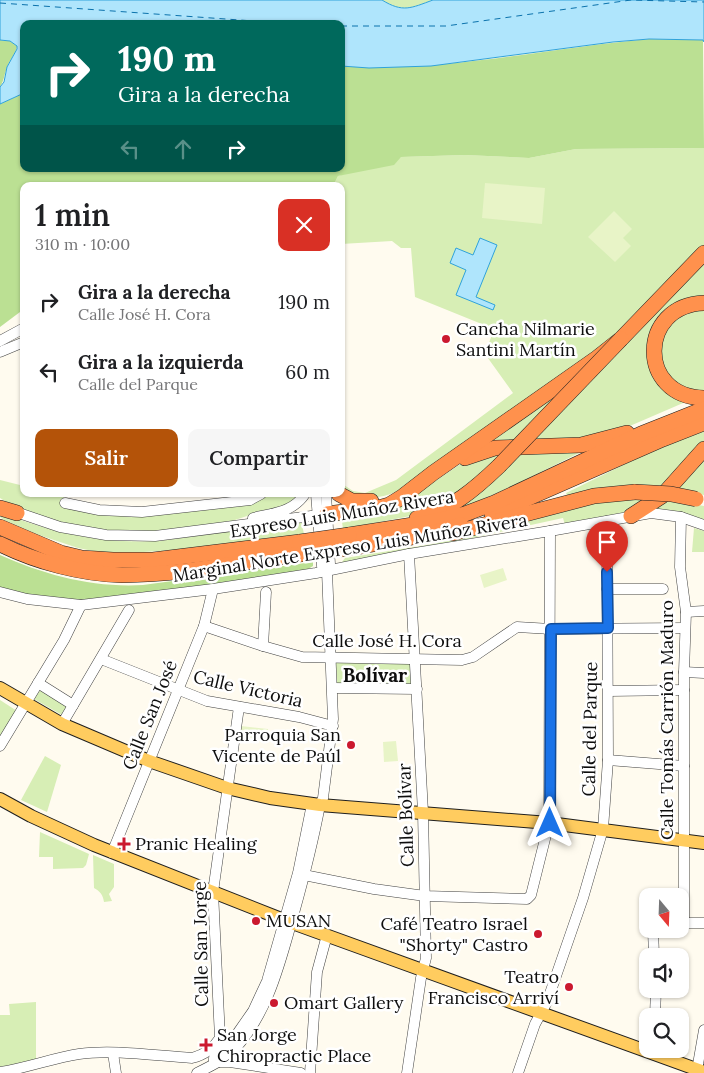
<!DOCTYPE html>
<html lang="es">
<head>
<meta charset="utf-8">
<style>
	:root { --surface:#fff; --page:#f6f6f6; --text:#202124; --muted:#757577; --accent:#b45309 }
	body { margin:0; font-family:Lora,serif; background:var(--page); color:var(--text); height:100vh; display:flex; flex-direction:column; font-size:19px; white-space:nowrap }
	* { box-sizing:border-box; margin:0 }
	p { font-size:16px; color:var(--muted) }
	.icon { flex:none; width:28px; height:28px; fill:none; stroke:currentColor; stroke-width:2; stroke-linecap:round; stroke-linejoin:round }
	.map { position:relative; flex:1; overflow:hidden }
	.sheet { position:absolute; left:20px; top:182px; width:325px; height:315px; display:flex; flex-direction:column; background:var(--surface); border-radius:10px; box-shadow:0 1px 4px #0004 }
	.sheet>* { flex:none }
	.guide { position:absolute; left:20px; top:20px; width:325px; height:152px; border-radius:10px; box-shadow:0 1px 4px #0004; background:#00695c; color:#fff; overflow:hidden }
	.needle { width:32px; rotate:161deg }
	.buttons { position:absolute; left:639px; top:888px; display:grid; gap:10px }
	.buttons a { display:grid; place-items:center; width:50px; height:50px; border-radius:10px; background:var(--surface); box-shadow:0 1px 4px #0004; font-size:25px }
	.pin { position:absolute; display:grid; place-items:center; width:42px; height:42px; color:#fff; margin:-51px -21px; border-radius:50% 50% 50% 0; rotate:-45deg; box-shadow:0 0 5px #0007 }
	.pin .icon { rotate:45deg }
	.me { position:absolute; width:55px; margin:-28px; rotate:0deg; stroke-linejoin:round; filter:drop-shadow(0 0 4px #0008) }
	.turn { display:flex; align-items:center; gap:18px; height:105px; padding:0 15px; font-size:22px }
	.turn .icon { width:65px; height:65px; stroke-width:2.5 }
	.turn b { display:block; font-size:35px; line-height:42px }
	.lanes { display:flex; align-items:center; height:48px; padding:0 15px; background:#0003; justify-content:center; gap:25px; direction:ltr }
	.lanes .off { opacity:.35 }
	.round { display:grid; place-items:center; flex:none; width:52px; height:52px; border-radius:10px; background:var(--page) }
	.summary { display:flex; align-items:center; justify-content:space-between; height:85px; padding:0 15px }
	h1 { font-size:30px; font-weight:600; line-height:38px }
	.cta { display:flex; gap:10px; margin-top:auto; padding:10px 15px }
	.cta a { flex:1; height:58px; border-radius:10px; background:var(--accent); color:#fff; font-size:20px; font-weight:600; line-height:58px; text-align:center }
	.cta a+a { background:var(--page); color:var(--text) }
	ul { padding:0; list-style:none }
	li { display:flex; align-items:center; gap:15px; height:70px; padding:0 15px }
	li div { flex:1 }
	li b { display:block; font-size:19px }
	li em { font-style:normal }
	.map>svg:first-child { display:block }
</style>
</head>
<body>
<div class="map">
<svg width="704" height="1073" viewBox="0 0 704 1073">
	<rect width="100%" height="100%" fill="#fffbef"/>
	<g fill="#d7eeb5">
		<path d="M382 0H433C411 8 403 13 382 0Z"/>
		<path d="M704 148V246L609 342 410 486C380 499 372 502 341 489V483L353 491 365 493 396 480 513 393 485 354 494 329 415 297 411 248H401L392 241 341 244V186H333L338 176 401 157 465 155 529 158 576 149Z"/>
		<path d="M704 259V394L602 438 527 444Z"/>
		<path d="M567 387 516 443 484 447 486 440Z"/>
		<path d="M704 430V444L665 488 568 498 566 493 660 447Z"/>
		<path d="M521 450 583 451 515 485 455 511Z"/>
		<path d="M506 451 471 487 416 515 343 529 342 522 338 520 337 518 406 501 465 461Z"/>
		<path d="M704 454V495L674 489Z"/>
		<path d="M0 480 24 486V494H56L64 496 63 506 66 508 96 514 151 516 234 506 256 501 270 494H300L289 505 259 512 232 521 172 530 123 533 71 525 43 517 8 503 0 498Z"/>
		<path d="M654 498 626 512 565 525 563 518 413 551 343 564 342 562 345 558 433 544 588 503Z"/>
		<path d="M664 499 704 506V522L651 509Z"/>
		<path d="M0 512C52 533 103 544 159 541L306 521 307 522 302 525 304 534 190 549 128 553 98 552 78 548 39 535 4 520 0 517Z"/>
		<path d="M694 528 704 531V552H692Z"/>
		<path d="M336 662 411 663V686L337 684Z"/>
		<path d="M41 689 67 706 62 715 34 699Z"/>
		<path d="M0 700 17 711 0 740Z"/>
		<path d="M45 756 61 765 47 812 21 800Z"/>
		<path d="M40 832 89 854 86 865 83 868 53 869V857H39Z"/>
		<path d="M93 855 114 864V887L109 894 112 901 104 902C103 895 100 891 94 888Z"/>
		<path d="M36 1002V1061L0 1067V1015H10L9 1004Z"/>
	</g>
	<g fill="#bbe093">
		<path d="M649 39 703 40 704 148 576 149 529 158 465 155 401 157 394 165 338 176 333 186H213L210 183 205 186H24V309L0 327V104L24 93V169H341V66C445 73 546 48 649 39Z"/>
		<path d="M0 40 10 41 17 46C16 54 9 60 7 68 4 75 4 81 0 87Z"/>
		<path d="M0 555C45 575 93 588 143 585L313 562V566L305 571 119 598 77 602 48 599 0 588Z"/>
	</g>
	<g fill="#e8f4c7">
		<path d="M485 183 545 188 542 224 482 218Z"/>
		<path d="M614 211 632 229 623 238 631 246 615 262 588 237Z"/>
		<path d="M503 568 507 580 484 588 480 575Z"/>
		<path d="M241 726 268 729 267 740 239 736Z"/>
		<path d="M396 741 398 761 384 762 383 742Z"/>
	</g>
	<g fill="#afe5fc" stroke="#2fa2da">
		<path d="M0 0H382C403 13 411 8 433 0H704V42L703 40 649 39 613 42 431 66 369 68 341 66V24H24V93L0 104V87L4 82 7 67 17 49V46L10 41 0 40Z"/>
		<path d="M480 238 497 245 476 297 495 305 493 310 456 295 466 270 450 263 456 248 473 255Z"/>
	</g>
	<g fill="none" stroke-linecap="round" stroke-linejoin="round">
		<g stroke="#0b72ac" stroke-width="1" stroke-dasharray="6 5" stroke-linecap="butt">
			<path d="M0 3 296 24"/>
			<path d="M341 26H446L631 0 704 2"/>
		</g>
		<g stroke="#414141" stroke-width="11">
			<g id="minor">
				<path d="M0 341 24 328"/>
				<path d="M0 352 24 342"/>
				<path d="M316 494 322 566 327 571"/>
				<path d="M65 503 99 510 142 512 250 500 261 494"/>
				<path d="M13 511 60 527 106 535 155 536 327 514"/>
				<path d="M681 517 680 567 686 612 684 672V923"/>
				<path d="M253 518C273 513 292 513 305 494"/>
				<path d="M607 589H663"/>
				<path d="M0 592 27 599 81 605 213 589 316 573 409 554 550 531 651 513 681 517 704 525"/>
				<path d="M686 612 704 611"/>
				<path d="M204 626 263 646 302 657 462 660 473 657 517 627 551 629 685 628"/>
				<path d="M263 646 266 592"/>
				<path d="M101 659 207 701 299 717 333 726"/>
				<path d="M684 672 704 673"/>
				<path d="M38 683 73 705"/>
				<path d="M333 688 417 689"/>
				<path d="M609 691 684 690"/>
				<path d="M62 724 129 610"/>
				<path d="M0 746 64 640 81 605"/>
				<path d="M608 760 684 766"/>
				<path d="M112 853 204 626 213 589"/>
				<path d="M304 875 374 889 425 896 527 899 531 895 549 823 550 531"/>
				<path d="M680 923H704"/>
				<path d="M653 929 654 956"/>
				<path d="M655 1016 656 989"/>
				<path d="M113 1053 116 1073"/>
				<path d="M218 1062H230L301 1073"/>
				<path d="M214 1063V1058L237 1034 253 1011 267 981 298 873 312 804"/>
				<path d="M697 1070 704 1030"/>
				<path d="M0 1072C27 1068 53 1058 79 1054 113 1049 157 1056 192 1058 204 1055 213 1049 220 1038L213 892 239 707"/>
				<path d="M197 1073C205 1069 225 1059 230 1054 268 1016 280 963 294 913 304 877 313 842 320 805L323 798 333 719 327 571 330 564 326 494"/>
				<path d="M310 1073 317 972 327 935"/>
				<path d="M407 1073 421 978 426 958 423 812 409 554"/>
				<path d="M518 1073 535 1024 547 1002 583 898 603 829 608 760 607 521"/>
			</g>
		</g>
		<g stroke="#1f1f1f" stroke-width="14">
			<g id="major">
				<path d="M0 688 62 724 149 761 227 788 270 798 320 805 549 823 704 843"/>
				<path d="M0 799 31 816 94 845 284 920 704 1072"/>
			</g>
		</g>
		<g stroke="#1f1f1f" stroke-width="16">
			<g id="highway">
				<path d="M704 303C638 305 637 397 704 398"/>
				<path d="M465 458 495 448 581 445 627 433"/>
				<path d="M339 494 352 501H371"/>
				<path d="M0 508 17 513"/>
				<path d="M327 514 382 507 389 505 402 497 433 473 597 358 621 339 704 253"/>
				<path d="M492 514 663 439 704 423"/>
				<path d="M631 516 662 496 704 449"/>
				<path d="M417 518C450 511 476 488 499 466"/>
				<path d="M0 527 61 553 82 558 113 560H153L300 542"/>
				<path d="M453 533 594 496 635 492"/>
				<path d="M349 535 432 522 465 514 494 503 641 434 704 409"/>
				<path d="M0 544C36 562 81 574 122 575 181 575 242 562 301 554"/>
				<path d="M350 548 429 534 461 525"/>
			</g>
		</g>
		<use href="#minor" stroke="#fff" stroke-width="10"/>
		<use href="#major" stroke="#ffcc5f" stroke-width="12"/>
		<use href="#highway" stroke="#ff914d" stroke-width="15"/>
		<g stroke="#1f1f1f" stroke-width="16" stroke-linecap="butt">
			<g id="highway-bridge">
				<path d="M499 466 621 339"/>
				<path d="M635 492 671 494 696 499"/>
				<path d="M300 542 349 535"/>
				<path d="M301 554 350 548"/>
			</g>
		</g>
		<use href="#highway-bridge" stroke="#ff914d" stroke-width="15"/>
	</g>
	<g fill="none" stroke-linecap="round" stroke-linejoin="round">
		<g stroke="#114b97" stroke-width="12">
			<path id="route" d="M550 823 551 629 608 628 607 572"/>
		</g>
		<use href="#route" stroke="#1a73e8" stroke-width="9"/>
	</g>
	<g fill="#cb192f" stroke="#fff" stroke-width="2">
		<circle cx="446" cy="339" r="5"/>
		<circle cx="351" cy="745" r="5"/>
		<path d="M121.5 836.5h5v5h5v5h-5v5h-5v-5h-5v-5h5z"/>
		<circle cx="256" cy="921" r="5"/>
		<circle cx="538" cy="934" r="5"/>
		<circle cx="569" cy="987" r="5"/>
		<circle cx="274" cy="1003" r="5"/>
		<path d="M203.5 1037.5h5v5h5v5h-5v5h-5v-5h-5v-5h5z"/>
	</g>
	<g text-anchor="middle" stroke-width="5" stroke-linejoin="round" paint-order="stroke">
		<g font-size="18" fill="#0e0e0e" stroke="#fff" text-anchor="start">
			<text x="456" y="335">Cancha Nilmarie<tspan x="456" dy="21">Santini Martín</tspan></text>
			<text x="341" y="741" text-anchor="end">Parroquia San<tspan x="341" dy="21">Vicente de Paúl</tspan></text>
			<text x="135" y="850">Pranic Healing</text>
			<text x="266" y="927">MUSAN</text>
			<text x="528" y="930" text-anchor="end">Café Teatro Israel<tspan x="528" dy="21">"Shorty" Castro</tspan></text>
			<text x="559" y="983" text-anchor="end">Teatro<tspan x="559" dy="21">Francisco Arriví</tspan></text>
			<text x="284" y="1009">Omart Gallery</text>
			<text x="217" y="1041">San Jorge<tspan x="217" dy="21">Chiropractic Place</tspan></text>
		</g>
		<g font-size="18" fill="#0e0e0e" stroke="#fff">
			<text transform="translate(342 514) rotate(-9)" y="6">Expreso Luis Muñoz Rivera</text>
			<text transform="translate(350 548) rotate(-9)" y="6">Marginal Norte Expreso Luis Muñoz Rivera</text>
			<text x="387" y="647">Calle José H. Cora</text>
			<text transform="translate(248 689) rotate(13)" y="6">Calle Victoria</text>
			<text transform="translate(150 715) rotate(-68)" y="6">Calle San José</text>
			<text transform="translate(667 720) rotate(-90)" y="6">Calle Tomás Carrión Maduro</text>
			<text transform="translate(590 729) rotate(-89)" y="6">Calle del Parque</text>
			<text transform="translate(406 815) rotate(-92)" y="6">Calle Bolívar</text>
			<text transform="translate(201 944) rotate(-91)" y="6">Calle San Jorge</text>
		</g>
		<g font-size="19" font-weight="bold" fill="#0e0e0e" stroke="#fff">
			<text x="375" y="682">Bolívar</text>
		</g>
	</g>
</svg>
<div class="buttons">
<a><svg class="needle" viewBox="-14 -14 28 28"><path d="M0-13l5 13h-10z" fill="#e53935"/><path d="M0 13l5-13h-10z" fill="#757577"/></svg></a>
<a><svg class="icon" aria-label="sound" viewBox="0 0 24 24"><path d="M4 9h4l5-4v14l-5-4H4zM17 9q2 3 0 6"/></svg></a>
<a><svg class="icon" aria-label="search" viewBox="0 0 24 24"><circle cx="10" cy="10" r="6"/><path d="M15 15l6 6"/></svg></a>
</div>
<div class="pin" style="left:607px;top:572px;background:#d93025"><svg class="icon" aria-label="arrive" viewBox="0 0 24 24"><path d="M6 21V4h12l-3 4 3 4H6"/></svg></div>
<svg class="me" style="left:550px;top:823px" viewBox="-20 -20 40 40"><path d="M0-17L14 15 0 8-14 15z" fill="#1a73e8" stroke="#fff" stroke-width="4"/></svg>
<div class="guide">
<div class="turn"><svg class="icon" aria-label="right" viewBox="0 0 24 24"><path d="M7 20v-9h11M14 6l5 5-5 5"/></svg><div><b>190 m</b>Gira a la derecha</div></div>
<div class="lanes"><svg class="icon off" aria-label="left" viewBox="0 0 24 24"><path d="M17 20v-9H6M10 6l-5 5 5 5"/></svg><svg class="icon off" aria-label="ahead" viewBox="0 0 24 24"><path d="M12 20V5M6 11l6-6 6 6"/></svg><svg class="icon" aria-label="right" viewBox="0 0 24 24"><path d="M7 20v-9h11M14 6l5 5-5 5"/></svg></div>
</div>
<section class="sheet">
<div class="summary"><div><h1>1 min</h1><p>310 m · 10:00</p></div><a class="round" style="background:#d93025;color:#fff"><svg class="icon" aria-label="close" viewBox="0 0 24 24"><path d="M6 6l12 12M18 6L6 18"/></svg></a></div>
<ul>
<li><svg class="icon" aria-label="right" viewBox="0 0 24 24"><path d="M7 20v-9h11M14 6l5 5-5 5"/></svg><div><b>Gira a la derecha</b><p>Calle José H. Cora</p></div><em>190 m</em></li>
<li><svg class="icon" aria-label="left" viewBox="0 0 24 24"><path d="M17 20v-9H6M10 6l-5 5 5 5"/></svg><div><b>Gira a la izquierda</b><p>Calle del Parque</p></div><em>60 m</em></li>
</ul>
<div class="cta"><a>Salir</a><a>Compartir</a></div>
</section>
</div>
</body>
</html>
